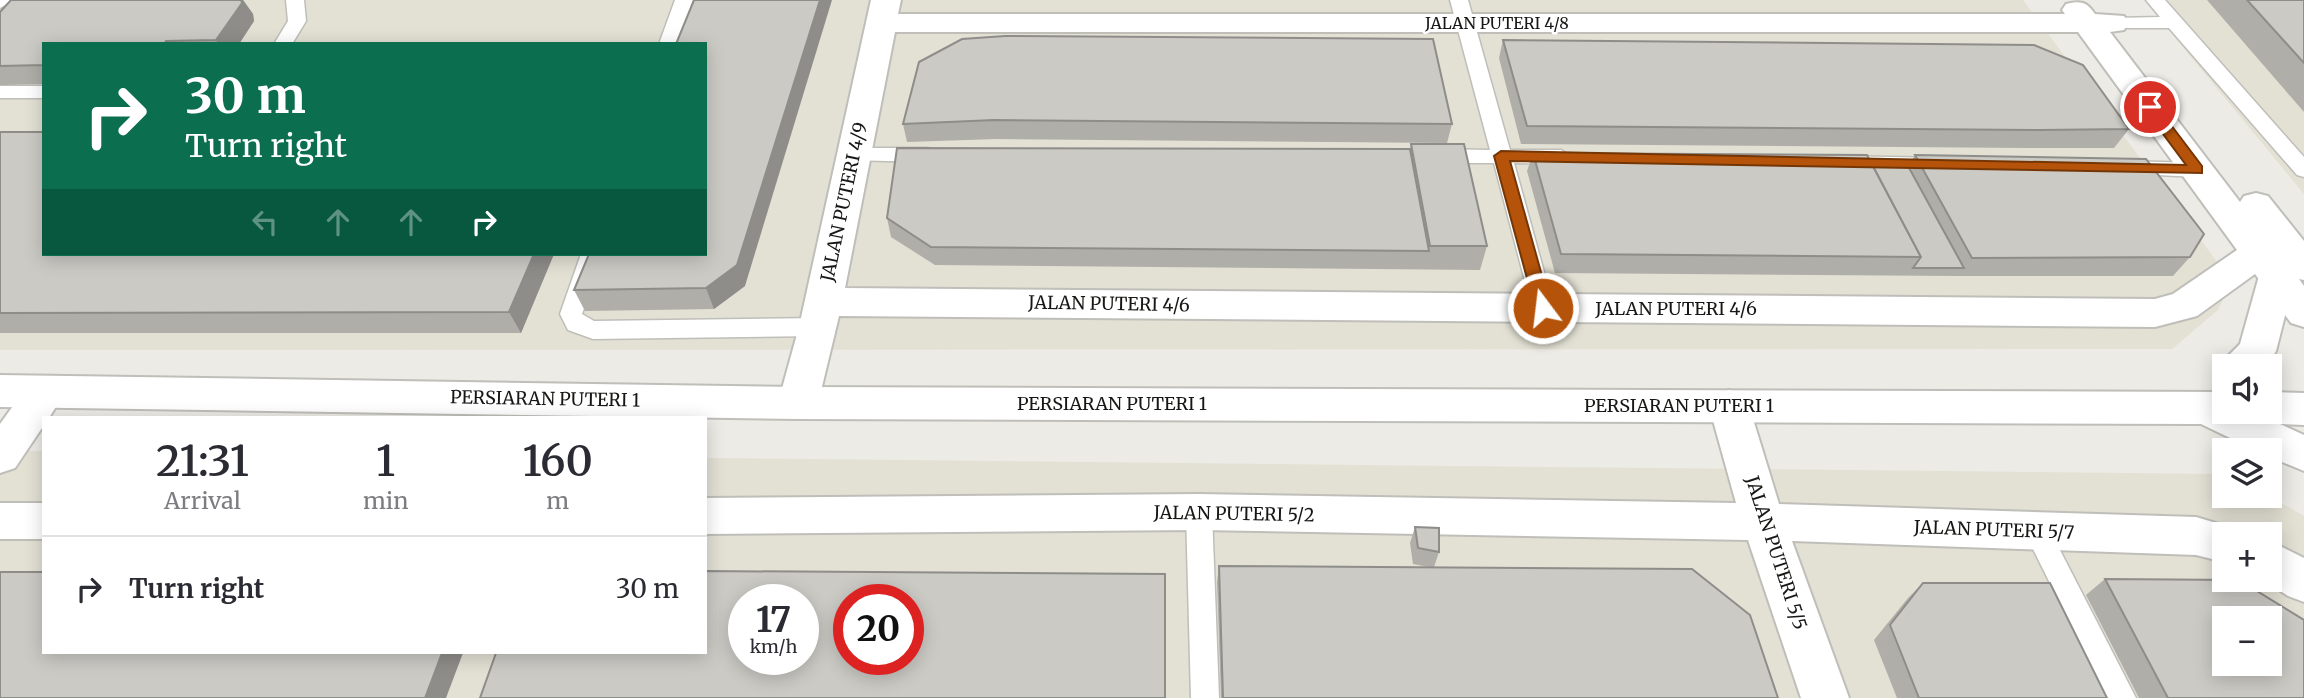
<!DOCTYPE html>
<html lang="en">
<head>
<meta charset="utf-8">
<style>
	:root { --surface:#fff; --page:#f2f2f3; --text:#2b2b33; --muted:#7c7c81; --line:#e1e1e2 }
	body { margin:0; font-family:Merriweather,serif; background:var(--page); color:var(--text); height:100vh; display:flex; flex-direction:column; font-size:26px; white-space:nowrap }
	* { box-sizing:border-box; margin:0 }
	p { font-size:23px; color:var(--muted) }
	.icon { flex:none; width:38px; height:38px; fill:none; stroke:currentColor; stroke-width:2; stroke-linecap:round; stroke-linejoin:round }
	.map { position:relative; flex:1; overflow:hidden }
	.details { position:absolute; left:42px; top:416px; width:665px; height:238px; display:flex; flex-direction:column; background:var(--surface); border-radius:0px; box-shadow:0 4px 18px #0003 }
	.details>* { flex:none }
	.guide { position:absolute; left:42px; top:42px; width:665px; height:214px; border-radius:0px; box-shadow:0 4px 18px #0003; background:#0b6e4f; color:#fff; overflow:hidden }
	.buttons { position:absolute; left:2212px; top:354px; display:grid; gap:14px }
	.buttons a { display:grid; place-items:center; width:70px; height:70px; border-radius:0px; background:var(--surface); box-shadow:0 4px 18px #0003; font-size:35px }
	.speed { position:absolute; left:728px; top:584px; display:flex; gap:14px; font-size:35px; font-weight:700; text-align:center }
	.speed>* { display:grid; place-content:center; width:91px; height:91px; border-radius:50%; background:var(--surface); box-shadow:0 4px 18px #0003; line-height:1 }
	.speed small { font-size:18px; font-weight:400 }
	.speed .limit { border:10px solid #d22; background:#fff; color:#111 }
	.pin { position:absolute; display:grid; place-items:center; width:60px; height:60px; color:#fff; margin:-30px; border:4px solid #fff; border-radius:50%; box-shadow:0 2px 7px #0007 }
	.me { position:absolute; width:77px; margin:-38px; rotate:345deg; stroke-linejoin:round; filter:drop-shadow(0 0 5px #0008) }
	.turn { display:flex; align-items:center; gap:24px; height:147px; padding:0 28px; font-size:32px }
	.turn .icon { width:91px; height:91px; stroke-width:2.5 }
	.turn b { display:block; font-size:49px; line-height:60px }
	.lanes { display:flex; align-items:center; height:66px; padding:0 28px; background:#0003; justify-content:center; gap:35px; direction:ltr }
	.lanes .off { opacity:.35 }
	.eta { display:flex; justify-content:space-evenly; align-items:center; height:119px; text-align:center }
	.eta b { font-size:42px; font-weight:600; line-height:49px }
	ul { padding:0; list-style:none }
	li { display:flex; align-items:center; gap:21px; height:105px; padding:0 28px; border-top:2px solid var(--line) }
	li div { flex:1 }
	li b { display:block; font-size:26px }
	li em { font-style:normal }
	.map>svg:first-child { display:block }
</style>
</head>
<body>
<div class="map">
<svg width="2304" height="698" viewBox="0 0 2304 698">
	<rect width="100%" height="100%" fill="#ecebe6"/>
	<g fill="#e3e1d4" fill-rule="evenodd">
		<path d="M0 0H2023L2232 282 2218 310 2172 349 0 350ZM44 44H705V254H44Z"/>
		<path d="M2144 0H2304V194Z"/>
		<path d="M0 451H44V653H705V458L2224 474V495H2268L2304 516V698H0ZM2224 534H2270V579H2224ZM744 600H803V660H744ZM849 600H908V660H849ZM2224 618H2270V663H2224Z"/>
	</g>
	<g fill="none" stroke-linecap="round" stroke-linejoin="round">
		<g stroke="#bfbeb9" stroke-width="3">
			<g id="lane">
				<path d="M0 0H14L0 8Z"/>
				<path d="M286 0H304L306 21 292 44H274L288 21Z"/>
				<path d="M675 0H693L677 44H659Z"/>
				<path d="M1450 0H1468L1510 150H1561L1571 157 1561 164 1514 163 1554 308 1551 314 1543 316 1535 314 1532 308 1494 163H1438L1428 156 1438 149 1490 150Z"/>
				<path d="M2146 0H2165L2181 18 2304 157V177L2297 175 2169 28H2113L2104 23 2113 18 2160 17Z"/>
				<rect x="0" y="86" width="44" height="12"/>
				<path d="M854 148H928L938 155 928 162 847 160 844 155 847 150Z"/>
				<path d="M1840 156 1939 158 1949 165 1939 172 1833 168 1830 163Z"/>
				<path d="M2124 161 2197 163 2207 170 2197 177 2117 173 2114 168Z"/>
				<path d="M581 254H603L582 314 594 321 818 318 826 321 829 327 826 333 818 336 593 339 568 330 560 314Z"/>
				<path d="M1199 501 1208 504 1212 512 1219 698H1191L1186 512 1190 504Z"/>
				<path d="M2037 520 2046 523 2136 698H2107L2024 531 2028 523Z"/>
			</g>
		</g>
		<g stroke="#bfbeb9" stroke-width="4">
			<g id="street">
				<path d="M871 0H901L898 14H2065L2062 10 2066 4C2081 0 2087 2 2095 14L2124 16 2128 23 2124 30 2110 32 2240 202 2244 196 2256 193 2268 196 2304 241V280L2299 279 2304 286V327L2291 323 2255 274 2197 316 2155 327 839 316 818 403 812 414 798 419 784 414 778 403 799 327ZM895 32H2078L2237 250 2173 294 2155 299 845 288Z"/>
				<path d="M45 376 59 381 65 392 49 418H44V425L15 468 0 473V424L31 381Z"/>
				<path d="M1729 390 1743 395 1749 406 1779 504 2196 517 2239 530 2241 534H2224V562L2196 555 1792 541 1849 698H1801L1748 540 1199 530 705 534V498L1199 494 1736 503 1709 406 1715 395Z"/>
				<rect x="0" y="503" width="44" height="36"/>
				<path d="M2270 541 2304 558V602L2288 596 2263 579H2270Z"/>
			</g>
		</g>
		<g stroke="#bfbeb9" stroke-width="4">
			<g id="secondary">
				<path d="M2277 262 2290 266 2295 276 2276 351 2267 366 2224 367 2229 355 2240 344 2259 276 2264 266Z"/>
				<path d="M0 375 798 387 2224 392V411H2270V392L2304 393V425L2280 424 2304 435V471L2270 457V450H2255L2201 424 798 419 0 407Z"/>
			</g>
		</g>
		<use href="#lane" fill="#fff" fill-rule="evenodd"/>
		<use href="#street" fill="#fff" fill-rule="evenodd"/>
		<use href="#secondary" fill="#fff" fill-rule="evenodd"/>
	</g>
	<g fill="#afaea9">
		<path d="M11 0H243L253 14 254 21 239 44H44V84L0 85V12Z"/>
		<path d="M2207 0H2304V112Z"/>
		<path d="M1503 40 2129 129 2114 148H2026L1521 144 1499 58Z"/>
		<path d="M919 62 1452 124 1447 143 996 139 907 142 903 124Z"/>
		<path d="M0 132 554 254 521 333H0Z"/>
		<path d="M1411 144 1487 246 1480 270 935 265 891 237 887 218 1410 149Z"/>
		<path d="M1533 153 1873 166H1908L1915 155 2190 257 2173 276H1959L1555 273 1527 171Z"/>
		<path d="M745 286 714 309 585 311 574 290Z"/>
		<path d="M1415 527 1439 552 1434 567 1778 698H1221L1217 582 1219 566 1429 567 1413 564 1410 543Z"/>
		<path d="M2105 579 2304 698H2139L2086 595Z"/>
		<path d="M1923 583 2107 698H1897L1874 640 1908 598Z"/>
	</g>
	<g fill="#8e8d8a">
		<path d="M241 0H243L253 14 254 21 239 44H218L216 40Z"/>
		<path d="M820 0H832L745 286 714 309 706 288Z"/>
		<path d="M534 254H554L521 333 509 312Z"/>
		<path d="M442 653H463L446 698H425Z"/>
	</g>
	<g fill="#cbcac5" stroke="#8e8d8a" stroke-width="2" fill-rule="evenodd">
		<path d="M11 0H241L242 3 216 40 166 41 164 44H44V65L0 66V12Z"/>
		<path d="M694 0H820L737 265 706 288 574 290 589 254H705V44H676Z"/>
		<path d="M2247 0H2304V63Z"/>
		<path d="M1005 36 1433 39 1452 124 994 120 903 124 919 62 962 39Z"/>
		<path d="M1503 40 2034 45 2083 65 2129 129 2040 130 1527 126Z"/>
		<path d="M0 132H44V254H534L509 312 0 313Z"/>
		<path d="M1411 144H1464L1487 246H1430Z"/>
		<path d="M897 148 1410 149 1429 251 931 247 887 218Z"/>
		<path d="M1533 153 1867 155 1921 257 1561 254Z"/>
		<path d="M1915 155 2146 159 2204 234 2190 257 1972 258Z"/>
		<path d="M1873 166H1908L1964 268H1913L1921 257Z"/>
		<path d="M1415 527 1439 528V552L1418 548Z"/>
		<path d="M1219 566 1692 569 1750 615 1778 698H1223Z"/>
		<path d="M705 571 1165 574V698H480L496 653H705ZM744 600H803V660H744ZM849 600H908V660H849Z"/>
		<path d="M0 572H44V653H442L425 698H0Z"/>
		<path d="M2105 579 2239 580 2304 620V698H2168ZM2224 618H2270V663H2224Z"/>
		<path d="M1923 583H2050L2107 698H1919L1890 625Z"/>
	</g>
	<path fill="#b45309" stroke="#753606" stroke-width="2" d="M2150 103 2155 104 2202 166V173L1510 161 1551 308 1543 314 1535 308 1494 156 1501 151 2186 165 2143 107Z"/>
	<g text-anchor="middle" stroke-width="5" stroke-linejoin="round" paint-order="stroke">
		<g font-size="16" fill="#181715" stroke="#fff">
			<text x="1497" y="29">JALAN PUTERI 4/8</text>
		</g>
		<g font-size="18" fill="#181715" stroke="#fff">
			<text transform="translate(844 202) rotate(-78)" y="6">JALAN PUTERI 4/9</text>
			<text transform="translate(1109 304) rotate(1)" y="6">JALAN PUTERI 4/6</text>
			<text x="1676" y="315">JALAN PUTERI 4/6</text>
			<text transform="translate(545 399) rotate(1)" y="6">PERSIARAN PUTERI 1</text>
			<text x="1112" y="410">PERSIARAN PUTERI 1</text>
			<text x="1679" y="412">PERSIARAN PUTERI 1</text>
			<text transform="translate(1234 514) rotate(1)" y="6">JALAN PUTERI 5/2</text>
			<text transform="translate(1994 530) rotate(2)" y="6">JALAN PUTERI 5/7</text>
			<text transform="translate(1776 553) rotate(72)" y="6">JALAN PUTERI 5/5</text>
		</g>
	</g>
</svg>
<div class="buttons">
<a><svg class="icon" aria-label="sound" viewBox="0 0 24 24"><path d="M4 9h4l5-4v14l-5-4H4zM17 9q2 3 0 6"/></svg></a>
<a><svg class="icon" aria-label="layers" viewBox="0 0 24 24"><path d="M12 4l9 5-9 5-9-5zM3 14l9 5 9-5"/></svg></a>
<a>+</a>
<a>−</a>
</div>
<div class="speed"><div>17<small>km/h</small></div><div class="limit">20</div></div>
<div class="pin" style="left:2150px;top:107px;background:#d93025"><svg class="icon" aria-label="arrive" viewBox="0 0 24 24"><path d="M6 21V4h12l-3 4 3 4H6"/></svg></div>
<svg class="me" style="left:1543px;top:308px" viewBox="-20 -20 40 40"><circle r="17" fill="#b45309" stroke="#fff" stroke-width="3"/><path d="M0-11L8 9 0 5-8 9z" fill="#fff"/></svg>
<div class="guide">
<div class="turn"><svg class="icon" aria-label="right" viewBox="0 0 24 24"><path d="M7 20v-9h11M14 6l5 5-5 5"/></svg><div><b>30 m</b>Turn right</div></div>
<div class="lanes"><svg class="icon off" aria-label="left" viewBox="0 0 24 24"><path d="M17 20v-9H6M10 6l-5 5 5 5"/></svg><svg class="icon off" aria-label="ahead" viewBox="0 0 24 24"><path d="M12 20V5M6 11l6-6 6 6"/></svg><svg class="icon off" aria-label="ahead" viewBox="0 0 24 24"><path d="M12 20V5M6 11l6-6 6 6"/></svg><svg class="icon" aria-label="right" viewBox="0 0 24 24"><path d="M7 20v-9h11M14 6l5 5-5 5"/></svg></div>
</div>
<section class="details">
<div class="eta">
<div><b>21:31</b><p>Arrival</p></div>
<div><b>1</b><p>min</p></div>
<div><b>160</b><p>m</p></div>
</div>
<ul>
<li><svg class="icon" aria-label="right" viewBox="0 0 24 24"><path d="M7 20v-9h11M14 6l5 5-5 5"/></svg><div><b>Turn right</b></div><em>30 m</em></li>
</ul>
</section>
</div>
</body>
</html>
